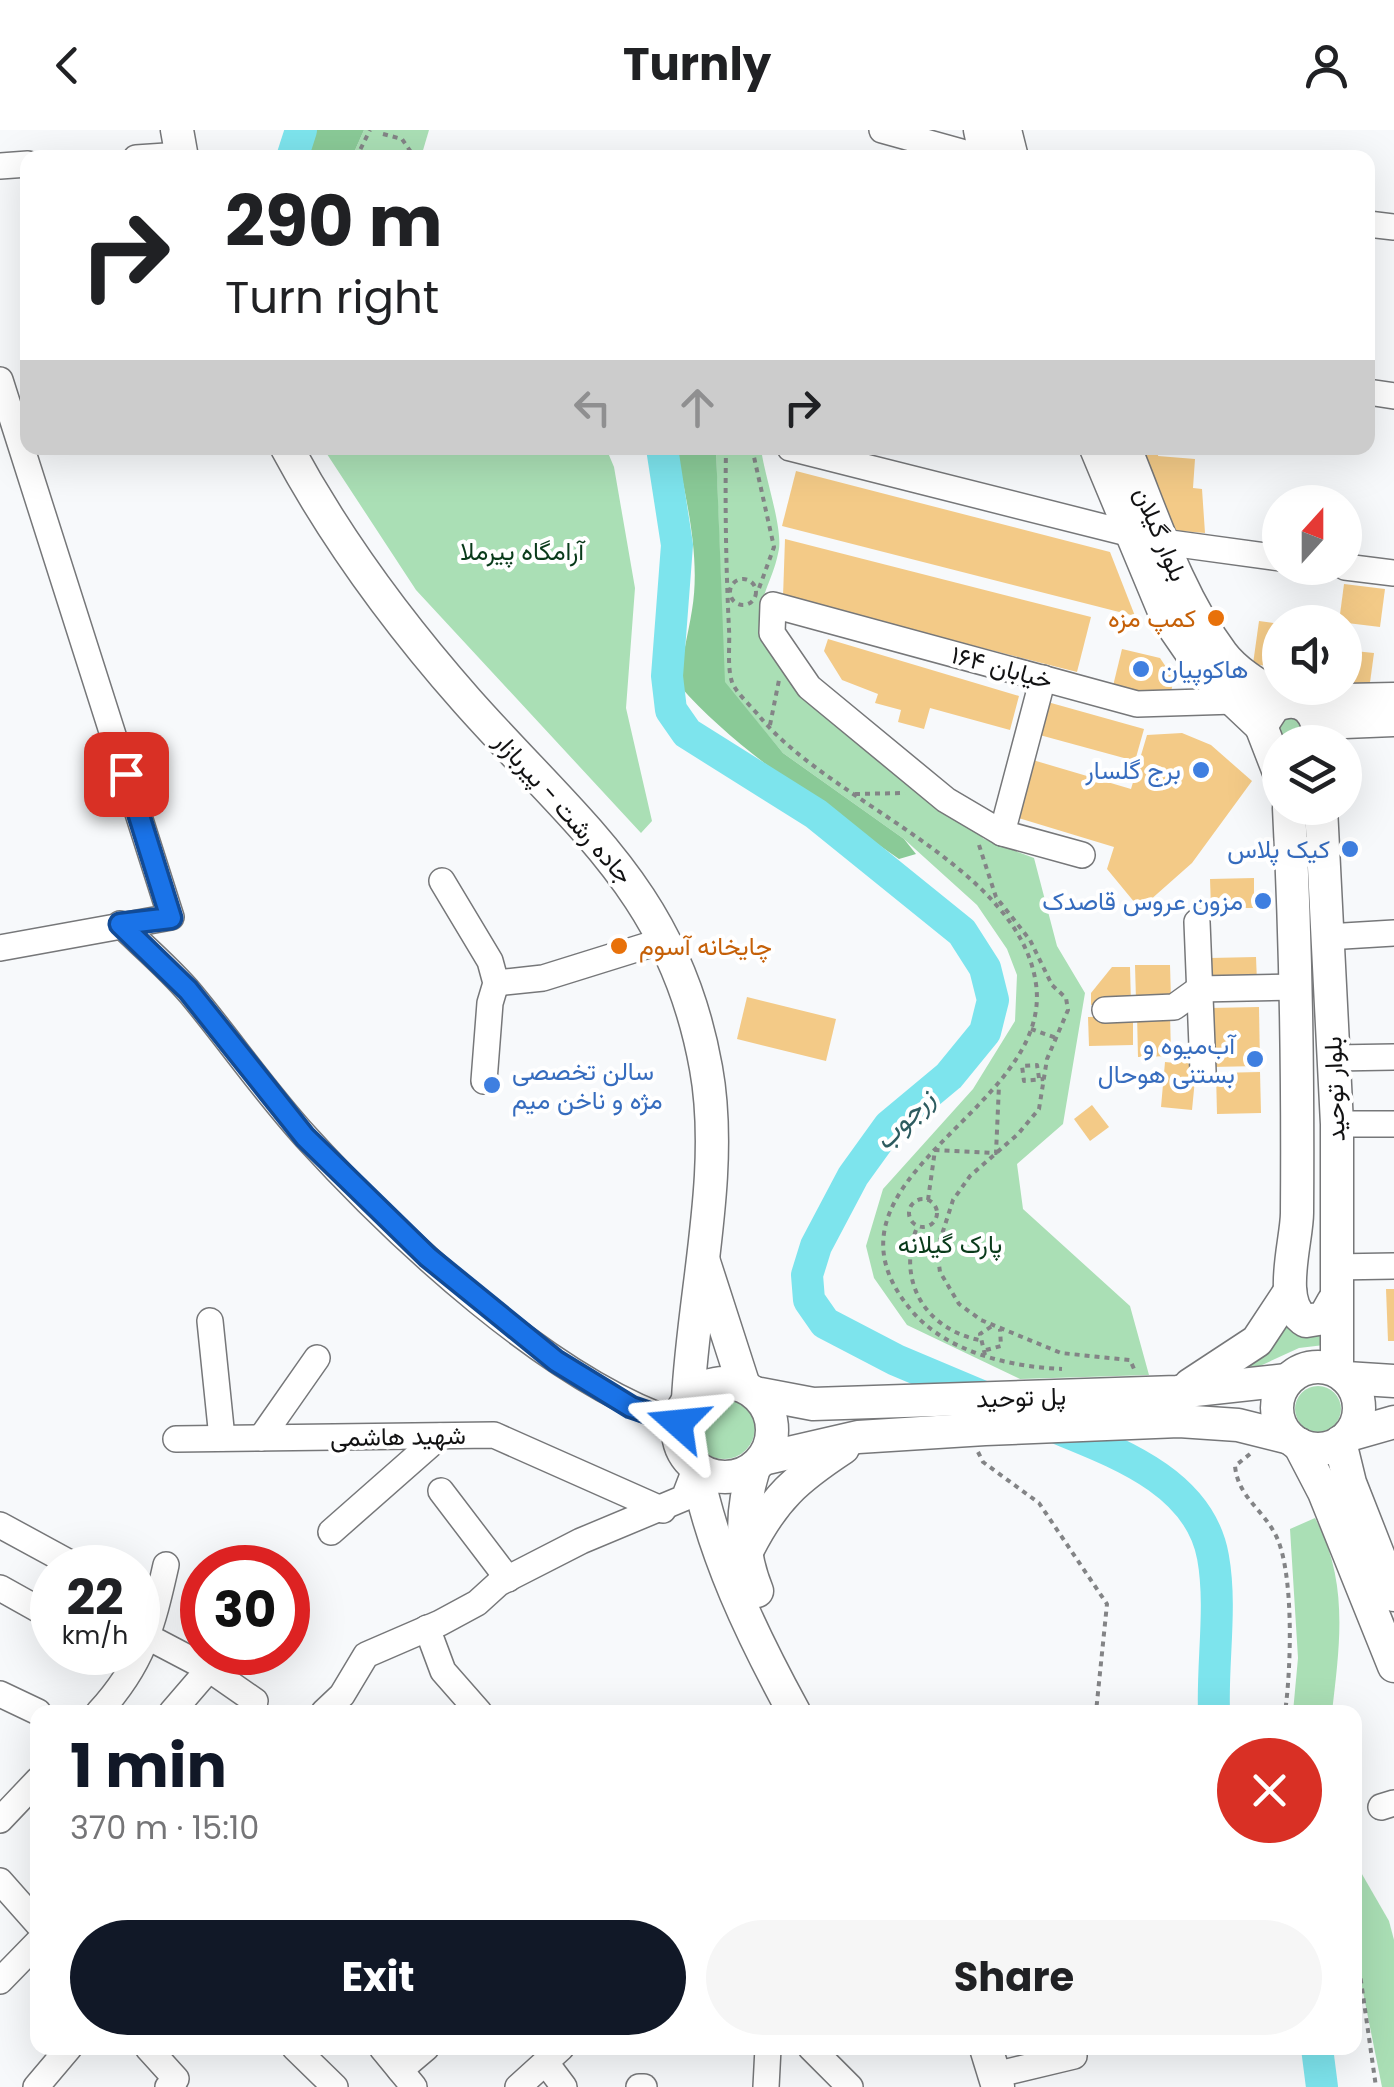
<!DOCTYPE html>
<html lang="en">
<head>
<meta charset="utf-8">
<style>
	:root { --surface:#fff; --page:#f6f6f6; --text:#202124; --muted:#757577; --accent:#111827 }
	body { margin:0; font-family:Poppins,Vazirmatn,sans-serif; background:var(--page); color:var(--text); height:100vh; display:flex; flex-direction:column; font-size:38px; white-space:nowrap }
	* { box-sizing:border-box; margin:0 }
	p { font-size:32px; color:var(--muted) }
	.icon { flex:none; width:55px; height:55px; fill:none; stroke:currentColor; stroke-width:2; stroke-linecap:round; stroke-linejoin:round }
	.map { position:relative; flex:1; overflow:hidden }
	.panel { position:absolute; left:30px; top:1575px; width:1332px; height:350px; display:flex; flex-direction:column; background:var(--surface); border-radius:20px; box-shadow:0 10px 40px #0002 }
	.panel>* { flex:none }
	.hud { position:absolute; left:20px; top:20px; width:1355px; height:305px; border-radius:20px; box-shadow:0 10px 40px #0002; background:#fff; color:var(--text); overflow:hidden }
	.needle { width:65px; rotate:21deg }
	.controls { position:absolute; left:1262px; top:355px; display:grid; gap:20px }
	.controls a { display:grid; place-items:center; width:100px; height:100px; border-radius:50%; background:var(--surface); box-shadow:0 10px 40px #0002; font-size:50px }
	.speed { position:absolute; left:30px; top:1415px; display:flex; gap:20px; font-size:50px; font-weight:700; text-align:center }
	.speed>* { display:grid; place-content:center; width:130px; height:130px; border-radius:50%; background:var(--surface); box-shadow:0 10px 40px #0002; line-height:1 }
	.speed small { font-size:25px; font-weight:400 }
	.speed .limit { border:15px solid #d22; background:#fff; color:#111 }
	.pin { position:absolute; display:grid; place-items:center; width:85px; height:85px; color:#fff; margin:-42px; border-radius:20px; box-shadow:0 5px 15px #0006 }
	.me { position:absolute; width:110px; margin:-55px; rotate:288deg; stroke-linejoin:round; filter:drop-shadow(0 0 8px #0008) }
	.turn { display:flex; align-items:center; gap:35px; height:210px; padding:0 40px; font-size:45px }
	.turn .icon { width:130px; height:130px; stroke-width:2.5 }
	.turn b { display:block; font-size:70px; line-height:85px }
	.lanes { display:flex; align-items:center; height:95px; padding:0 40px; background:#0003; justify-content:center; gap:50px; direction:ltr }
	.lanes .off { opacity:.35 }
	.round { display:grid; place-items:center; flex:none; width:105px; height:105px; border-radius:52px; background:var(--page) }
	.headline { display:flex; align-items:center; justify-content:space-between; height:170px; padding:0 40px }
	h1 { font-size:60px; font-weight:700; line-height:75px; color:var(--accent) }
	.primary-button { display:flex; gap:20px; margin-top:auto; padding:20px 40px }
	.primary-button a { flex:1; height:115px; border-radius:60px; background:var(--accent); color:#fff; font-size:40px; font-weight:700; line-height:115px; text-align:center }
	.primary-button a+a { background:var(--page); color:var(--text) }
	header { display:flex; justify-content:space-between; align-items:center; height:130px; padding:0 40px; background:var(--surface); font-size:45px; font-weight:700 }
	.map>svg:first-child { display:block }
</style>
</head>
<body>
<header><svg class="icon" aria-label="back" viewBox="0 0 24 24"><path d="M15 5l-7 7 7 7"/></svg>Turnly<svg class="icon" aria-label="person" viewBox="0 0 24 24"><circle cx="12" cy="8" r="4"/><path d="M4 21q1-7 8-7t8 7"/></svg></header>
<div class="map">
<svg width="1394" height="1957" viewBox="0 0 1394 1957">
	<rect width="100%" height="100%" fill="#f7f9fb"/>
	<g fill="#aadfb5">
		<path d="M364 0H429L421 27H352Z"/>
		<path d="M323 318H606L614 337 635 458 626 578 652 691 641 703 416 460Z"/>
		<path d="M716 318H754L762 325C766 349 782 397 779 419 771 463 750 467 772 516L984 709 1034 728 1057 816 1085 863 1063 994 1017 1034 1023 1079 1130 1176 1149 1245 1020 1249 907 1195 874 1148 866 1116 883 1059 973 959 1015 891 1017 845 1007 819 977 775 904 709 783 623 724 552Z"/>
		<path d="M1298 585 1305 612H1280L1279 590Z"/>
		<path d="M1286 1192 1322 1200 1324 1215 1299 1218 1249 1241 1248 1235Z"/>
		<circle cx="1318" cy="1279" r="23"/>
		<circle cx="724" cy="1298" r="31"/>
		<path d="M1315 1388C1349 1451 1340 1513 1332 1582H1293L1298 1528 1290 1399Z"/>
		<path d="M1355 1732 1389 1791 1394 1810V1957H1382L1355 1822Z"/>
	</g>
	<g fill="#8aca97">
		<path d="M311 0H364L352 27H303Z"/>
		<path d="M676 318H716L725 552 783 623 904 709 916 724 899 729C830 680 735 620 680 556 681 529 688 506 692 480 701 427 686 369 676 318Z"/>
	</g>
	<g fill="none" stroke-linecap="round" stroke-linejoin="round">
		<g stroke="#7de4ed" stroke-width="32">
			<path d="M292 28 301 0"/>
			<path d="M662 318 677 415 667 546 671 580 687 603 816 684 962 802 985 838 993 870 985 902 949 946 889 996 853 1046 816 1116 807 1145 809 1170 825 1193 896 1230 991 1270"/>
			<path d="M1045 1293C1109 1320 1199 1348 1213 1427 1222 1477 1212 1532 1214 1582"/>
			<path d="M1317 1918 1322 1957"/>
		</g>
	</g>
	<g fill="#f3ca87">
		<path d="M1134 318H1159L1158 326 1195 329 1193 358 1202 359 1205 403 1169 400Z"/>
		<path d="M796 341 1110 422 1135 486 782 396Z"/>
		<path d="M785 409 1091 487 1077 542 783 467Z"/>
		<path d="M1344 454 1385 459 1380 497 1339 492Z"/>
		<path d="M1259 491 1280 494V538L1253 534Z"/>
		<path d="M828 509 1019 566 1010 600 930 578 924 599 898 592 901 580 875 573 878 564 842 550 824 521Z"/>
		<path d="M1122 519 1160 528 1174 549 1169 570 1113 556Z"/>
		<path d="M1345 520 1374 523 1369 560 1345 557Z"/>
		<path d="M1044 571 1144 599 1135 631 1036 604Z"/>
		<path d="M1182 603 1211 615 1252 651 1192 733 1140 779 1107 739 1114 717 1009 685 1026 628 1131 659 1147 605Z"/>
		<path d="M1254 748V778H1211L1210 749Z"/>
		<path d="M1256 827 1257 852 1211 853 1210 828Z"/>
		<path d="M1135 835H1170L1171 870H1136Z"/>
		<path d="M1112 837H1130L1131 874 1091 875V863Z"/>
		<path d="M747 867 836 889 826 931 737 909Z"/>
		<path d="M1259 877 1260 936 1211 937 1210 878Z"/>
		<path d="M1170 883 1171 926 1138 927 1137 884Z"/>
		<path d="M1133 886V915L1089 916 1088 887Z"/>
		<path d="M1175 927 1197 929 1192 980 1161 977 1165 932 1175 933Z"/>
		<path d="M1260 942 1261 983 1217 984 1216 943Z"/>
		<path d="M1092 975 1109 997 1090 1011 1074 989Z"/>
		<path d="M1386 1159H1394V1211H1388Z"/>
	</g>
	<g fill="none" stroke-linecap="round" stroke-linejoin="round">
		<g stroke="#767779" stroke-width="28">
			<g id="minor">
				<path d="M882 0 983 28"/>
				<path d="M136 28 181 25"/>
				<path d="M0 36 28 34"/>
				<path d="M1368 94 1394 97"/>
				<path d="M0 250 171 787 0 818"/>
				<path d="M1368 262 1394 266"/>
				<path d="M790 318 1131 404"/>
				<path d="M1163 412 1280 428"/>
				<path d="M1345 437 1394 443"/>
				<path d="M1002 703 1043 548"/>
				<path d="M1082 725 1002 703 946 670 809 557 772 503 773 475 1137 574 1235 571"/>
				<path d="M442 751 490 831 496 853 490 873 484 951"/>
				<path d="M1197 792 1203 941"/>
				<path d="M120 794C144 817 170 839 191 864 230 911 265 962 306 1007 397 1107 550 1251 679 1293"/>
				<path d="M1327 807 1394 803"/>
				<path d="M496 853 543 848 665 810"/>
				<path d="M1105 880 1174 877 1199 859 1297 857"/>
				<path d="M1334 928 1394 927"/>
				<path d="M1337 994H1394"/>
				<path d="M1334 1137 1394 1136"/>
				<path d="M210 1191 222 1308"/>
				<path d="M261 1308 317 1228"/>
				<path d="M176 1309 494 1305 663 1380"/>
				<path d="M441 1361 508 1449"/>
				<path d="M0 1395 79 1438"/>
				<path d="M331 1402 440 1306"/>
				<path d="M0 1458 52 1487"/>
				<path d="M427 1498 443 1541 479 1582"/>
				<path d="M150 1508 209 1539 255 1571"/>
				<path d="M0 1564 38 1582"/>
				<path d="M99 1582C143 1534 152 1497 166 1435"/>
				<path d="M172 1582 209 1539"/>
				<path d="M324 1582 342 1565 366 1525 440 1493 477 1473 499 1453 581 1411 684 1368 696 1337"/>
				<path d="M1381 1677 1394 1673"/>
				<path d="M0 1690 38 1650"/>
				<path d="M0 1751 38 1794"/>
				<path d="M0 1851 38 1812"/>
				<path d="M148 1918 176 1949 168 1957"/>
				<path d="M295 1918 335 1957"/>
				<path d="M382 1918 414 1957"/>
				<path d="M811 1918 850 1957"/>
				<path d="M546 1933 564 1957"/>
				<path d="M400 1940 426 1918"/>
				<path d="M995 1945 1074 1926"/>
				<path d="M36 1957 69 1918"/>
				<path d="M518 1957 561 1918"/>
				<path d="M639 1957H644"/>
				<path d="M766 1957 768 1918"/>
			</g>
		</g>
		<g stroke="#767779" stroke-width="35">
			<g id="major">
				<path d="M177 0 182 28"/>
				<path d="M980 0 986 28"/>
				<path d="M1005 0 1012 28"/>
				<path d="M287 318C336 409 398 493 467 571 577 695 675 764 706 938 725 1042 693 1165 688 1270"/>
				<path d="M1096 318 1166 486 1206 544 1261 596"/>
				<path d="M1125 318C1153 386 1177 464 1222 524 1237 544 1263 558 1284 571"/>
				<path d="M1299 571 1394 569"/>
				<path d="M1320 593 1394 590"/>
				<path d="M1280 645 1261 596 1274 576C1304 562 1320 584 1319 612"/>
				<path d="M1289 678C1296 813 1298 947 1297 1083 1297 1112 1276 1174 1306 1191L1324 1188 1333 1172"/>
				<path d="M1321 678 1337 994V1241"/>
				<path d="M704 1132 744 1256"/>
				<circle cx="1318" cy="1278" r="41"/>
				<path d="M1346 1248 1394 1251"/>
				<circle cx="725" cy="1300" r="47"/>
				<path d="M1190 1255 1257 1211 1290 1161"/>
				<path d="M755 1263 813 1274 1177 1262 1287 1250"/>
				<path d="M1349 1305 1394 1292"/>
				<path d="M1340 1312 1350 1353 1394 1465"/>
				<path d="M1299 1314 1324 1362 1394 1536"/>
				<path d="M763 1329 858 1307 985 1299 1179 1291 1238 1295 1290 1308"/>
				<path d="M696 1337C713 1424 752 1505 794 1582"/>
				<path d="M754 1338C741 1380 740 1419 757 1461"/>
				<path d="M748 1419C774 1368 796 1349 843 1318"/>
				<path d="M986 1918 998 1957"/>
			</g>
		</g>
		<g stroke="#838486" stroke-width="4" stroke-dasharray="5 5" stroke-linecap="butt">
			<path d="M383 4 402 9 415 28"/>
			<path d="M356 28 370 0"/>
			<path d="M370 28H384"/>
			<path d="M726 318C725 378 726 438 729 499 730 514 727 537 732 552 736 563 752 577 760 587 832 674 1019 735 1036 854 1054 981 801 1048 911 1180 946 1222 1010 1237 1062 1239"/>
			<path d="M752 318 774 417 758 461"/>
			<circle cx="743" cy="462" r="13"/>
			<path d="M770 595 779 550"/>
			<path d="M855 664 905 663"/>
			<path d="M979 715 996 767 1030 810 1052 855 1066 868 1068 880 1047 929 1039 979 1018 1004 970 1046 953 1070 937 1120 940 1142 959 1174 981 1190 1061 1223 1130 1230 1135 1241"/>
			<path d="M1031 899 1059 909"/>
			<path d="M1039 948 1037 935 1022 936 1024 951 1044 949"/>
			<circle cx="923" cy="1083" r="14"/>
			<path d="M928 1070 935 1020 996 1023 999 955"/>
			<path d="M916 1100C897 1152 926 1199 979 1210"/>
			<path d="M986 1220 1001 1216 1000 1199"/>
			<path d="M985 1225 980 1204 992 1196"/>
			<path d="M978 1322 983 1332 1039 1373 1107 1474 1096 1582"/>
			<path d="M1250 1324 1235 1336C1238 1366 1260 1377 1274 1402 1295 1437 1291 1542 1285 1582"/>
			<path d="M1355 1809 1376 1957"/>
		</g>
		<use href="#minor" stroke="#fff" stroke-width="25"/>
		<use href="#major" stroke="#fff" stroke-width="32"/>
	</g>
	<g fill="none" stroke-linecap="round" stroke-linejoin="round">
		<g stroke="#114b97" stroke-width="25">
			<path id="route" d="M126 644 171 788 120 794 188 860 305 1007 428 1127 556 1231 631 1277 678 1293"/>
		</g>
		<use href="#route" stroke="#1a73e8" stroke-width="18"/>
	</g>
	<g fill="#e8710a" stroke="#fff" stroke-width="4">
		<circle cx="1216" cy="488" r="10"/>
		<circle cx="619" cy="816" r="10"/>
	</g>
	<g fill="#3f7fe0" stroke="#fff" stroke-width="4">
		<circle cx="1141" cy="539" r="10"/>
		<circle cx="1201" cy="640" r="10"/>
		<circle cx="1350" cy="719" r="10"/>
		<circle cx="1263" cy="771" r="10"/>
		<circle cx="1255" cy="929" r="10"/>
		<circle cx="492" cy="955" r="10"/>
	</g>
	<g text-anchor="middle" stroke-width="8" stroke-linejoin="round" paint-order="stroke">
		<g font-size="25" fill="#121213" stroke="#fff">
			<text transform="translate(1161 404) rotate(67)" y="9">بلوار گیلان</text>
			<text transform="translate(1002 537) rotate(15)" y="9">۱۶۴ خیابان</text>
			<text transform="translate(564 678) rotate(48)" y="9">جاده رشت - پیربازار</text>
			<text transform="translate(1334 959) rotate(-92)" y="9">بلوار توحید</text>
			<text transform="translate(1021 1267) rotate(-2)" y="9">پل توحید</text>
			<text transform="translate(398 1306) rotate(-1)" y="9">شهید هاشمی</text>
		</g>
		<g font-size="25" fill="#093a1a" stroke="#fff">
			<text x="522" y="430">آرامگاه پیرملا</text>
			<text x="950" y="1123">پارک گیلانه</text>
		</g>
		<g font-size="25" fill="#c56008" stroke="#fff" text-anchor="end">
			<text x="1196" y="497">کمپ مزه</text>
			<text x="639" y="825" text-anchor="start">چایخانه آسوم</text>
		</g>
		<g font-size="25" fill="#366cbe" stroke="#fff" text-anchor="end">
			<text x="1161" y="548" text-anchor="start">هاکوپیان</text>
			<text x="1181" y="649">برج گلسار</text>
			<text x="1330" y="728">کیک پلاس</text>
			<text x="1243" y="780">مزون عروس قاصدک</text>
			<text x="1235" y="924">آب‌میوه و<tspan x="1235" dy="29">بستنی هوحال</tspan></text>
			<text x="512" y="950" text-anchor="start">سالن تخصصی<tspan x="512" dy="29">مژه و ناخن میم</tspan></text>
		</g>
		<g font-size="28" font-style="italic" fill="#2d5b5f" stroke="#fff">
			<text transform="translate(904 989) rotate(-45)" y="10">زرجوب</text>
		</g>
	</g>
</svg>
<div class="controls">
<a><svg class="needle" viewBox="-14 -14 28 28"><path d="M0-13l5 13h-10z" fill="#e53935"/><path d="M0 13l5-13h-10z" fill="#757577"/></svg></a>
<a><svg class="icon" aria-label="sound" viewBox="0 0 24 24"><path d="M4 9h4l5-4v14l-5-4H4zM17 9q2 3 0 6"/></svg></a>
<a><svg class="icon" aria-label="layers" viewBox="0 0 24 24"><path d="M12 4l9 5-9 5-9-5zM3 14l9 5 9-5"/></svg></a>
</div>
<div class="speed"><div>22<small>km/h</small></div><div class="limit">30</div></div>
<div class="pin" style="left:126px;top:644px;background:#d93025"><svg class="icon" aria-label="arrive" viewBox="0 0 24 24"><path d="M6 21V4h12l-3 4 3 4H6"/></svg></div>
<svg class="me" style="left:678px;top:1293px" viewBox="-20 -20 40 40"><path d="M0-17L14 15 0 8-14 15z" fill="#1a73e8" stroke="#fff" stroke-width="4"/></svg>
<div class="hud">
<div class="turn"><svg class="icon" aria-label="right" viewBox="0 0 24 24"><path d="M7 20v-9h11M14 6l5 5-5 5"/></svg><div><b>290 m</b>Turn right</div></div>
<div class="lanes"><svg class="icon off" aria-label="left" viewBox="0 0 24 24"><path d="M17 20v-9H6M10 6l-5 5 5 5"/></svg><svg class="icon off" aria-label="ahead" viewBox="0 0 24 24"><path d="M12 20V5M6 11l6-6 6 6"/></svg><svg class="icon" aria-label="right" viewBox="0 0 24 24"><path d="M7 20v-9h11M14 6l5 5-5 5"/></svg></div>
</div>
<section class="panel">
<div class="headline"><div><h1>1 min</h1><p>370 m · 15:10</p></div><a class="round" style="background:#d93025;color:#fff"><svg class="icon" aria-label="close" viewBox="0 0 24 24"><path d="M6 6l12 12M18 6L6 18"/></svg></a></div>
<div class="primary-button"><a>Exit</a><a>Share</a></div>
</section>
</div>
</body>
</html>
